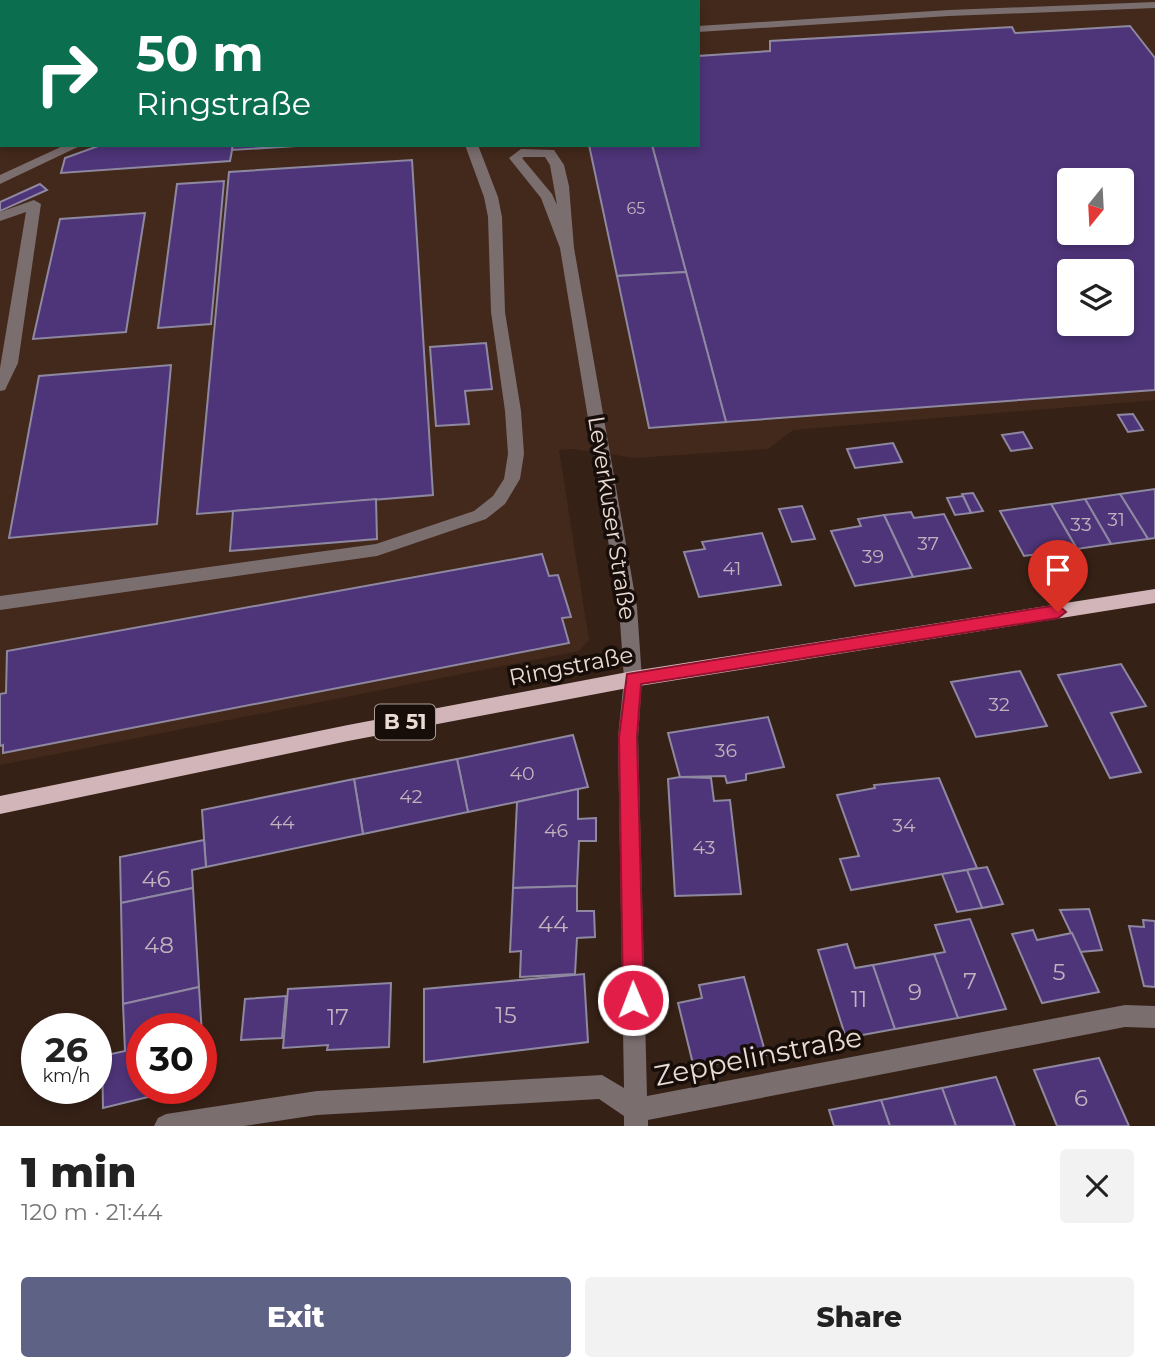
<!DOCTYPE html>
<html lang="en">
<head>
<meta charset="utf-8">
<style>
	:root { --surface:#fff; --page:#f2f2f2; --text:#222; --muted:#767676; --accent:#5e6284 }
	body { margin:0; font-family:Montserrat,sans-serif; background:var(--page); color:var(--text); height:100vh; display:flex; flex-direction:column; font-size:26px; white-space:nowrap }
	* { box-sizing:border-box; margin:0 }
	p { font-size:23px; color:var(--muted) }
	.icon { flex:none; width:38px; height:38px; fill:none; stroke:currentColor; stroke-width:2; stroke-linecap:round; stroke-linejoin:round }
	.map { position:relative; height:1126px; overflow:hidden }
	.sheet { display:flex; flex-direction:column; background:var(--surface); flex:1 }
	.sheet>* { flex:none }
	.top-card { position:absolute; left:0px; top:0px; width:700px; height:147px; box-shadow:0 4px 10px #0003; background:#0b6e4f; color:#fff; overflow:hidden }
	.needle { width:46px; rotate:198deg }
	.tools { position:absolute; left:1057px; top:168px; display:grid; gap:14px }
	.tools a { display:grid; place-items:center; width:77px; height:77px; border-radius:7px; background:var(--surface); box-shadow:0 4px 10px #0003; font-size:35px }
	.speed { position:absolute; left:21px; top:1013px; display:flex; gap:14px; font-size:35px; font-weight:700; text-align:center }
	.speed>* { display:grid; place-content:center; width:91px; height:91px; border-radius:50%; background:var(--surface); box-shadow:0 4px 10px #0003; line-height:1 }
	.speed small { font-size:18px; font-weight:400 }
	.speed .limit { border:10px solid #d22; background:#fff; color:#111 }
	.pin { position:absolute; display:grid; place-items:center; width:60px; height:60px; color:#fff; margin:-72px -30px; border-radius:50% 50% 50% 0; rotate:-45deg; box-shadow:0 0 7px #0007 }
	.pin .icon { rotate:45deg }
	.me { position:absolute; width:77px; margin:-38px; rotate:359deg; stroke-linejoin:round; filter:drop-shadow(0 0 5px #0008) }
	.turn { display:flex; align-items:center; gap:24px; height:147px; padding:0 21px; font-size:32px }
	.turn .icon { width:91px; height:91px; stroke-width:2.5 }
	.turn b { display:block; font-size:49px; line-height:60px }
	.round { display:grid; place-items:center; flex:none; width:74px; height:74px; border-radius:7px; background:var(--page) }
	.summary { display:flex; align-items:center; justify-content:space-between; height:119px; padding:0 21px }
	h1 { font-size:42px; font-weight:800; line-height:52px }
	.cta { display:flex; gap:14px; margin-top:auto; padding:14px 21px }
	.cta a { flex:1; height:80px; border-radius:7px; background:var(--accent); color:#fff; font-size:28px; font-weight:800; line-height:80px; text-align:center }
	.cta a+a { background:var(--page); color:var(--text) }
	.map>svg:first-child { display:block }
</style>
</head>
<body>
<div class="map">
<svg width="1155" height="1126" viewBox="0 0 1155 1126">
	<rect width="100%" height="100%" fill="#362116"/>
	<path fill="#43291b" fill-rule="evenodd" d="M0 0H1155V400L793 430 768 449 635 458 574 449 559 450 589 640 579 651 0 765ZM2 2H698V145H2ZM1069 180H1122V233H1069ZM1069 271H1122V324H1069Z"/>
	<g fill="#4e3579" stroke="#8e88a1" stroke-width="2" fill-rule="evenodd">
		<path d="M1130 26 1155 58V390L726 422 652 145H698V56L770 51V41L1012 27 1015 33ZM1069 180H1122V233H1069ZM1069 271H1122V324H1069Z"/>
		<path d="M101 145H233L230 161 61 173 65 158Z"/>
		<path d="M233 145H312L232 150Z"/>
		<path d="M589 145H652L686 272 617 276Z"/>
		<path d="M412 160 433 495 197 514 229 172Z"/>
		<path d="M224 181 211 324 158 328 177 184Z"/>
		<path d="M40 184 47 190 0 211V202Z"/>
		<path d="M145 213 126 332 33 339 60 219Z"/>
		<path d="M686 272 726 422 649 428 617 276Z"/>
		<path d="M486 343 492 389 465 391 469 424 436 426 430 347Z"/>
		<path d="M171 365 157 524 9 538 39 376Z"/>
		<path d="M1133 414 1143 430 1128 432 1118 415Z"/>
		<path d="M1023 432 1032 448 1011 451 1002 435Z"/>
		<path d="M893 443 902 462 855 468 847 449Z"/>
		<path d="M1155 489V538L1148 539 1120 494Z"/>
		<path d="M973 493 983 511 971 513 962 494Z"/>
		<path d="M1120 494 1148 539 1111 544 1085 499Z"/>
		<path d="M963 496 971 513 955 515 947 498Z"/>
		<path d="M376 499 377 539 230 551 233 511Z"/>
		<path d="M1085 499 1111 544 1077 549 1051 504Z"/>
		<path d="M1051 504 1077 549 1024 556 1000 511Z"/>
		<path d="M802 506 815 539 792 542 779 509Z"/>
		<path d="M911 512 914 518 944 514 971 568 913 577 884 515Z"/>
		<path d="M884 515 913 577 855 586 831 531 861 526 858 519Z"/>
		<path d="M762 533 781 585 699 597 684 552 705 549 702 542Z"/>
		<path d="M542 554 549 576 558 575 571 617 562 618 569 643 3 753V745L0 746V694L6 693 7 651Z"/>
		<path d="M1121 664 1146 706 1111 713 1141 772 1110 778 1058 675Z"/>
		<path d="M1020 671 1047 726 976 737 951 682Z"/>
		<path d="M768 717 784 767 746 774V780L727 783 725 776 680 777 668 733Z"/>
		<path d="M573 735 588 787 468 812 457 759Z"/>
		<path d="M457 759 468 812 363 834 354 779Z"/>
		<path d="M680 777 711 778 714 801 730 800 741 894 675 896 668 779Z"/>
		<path d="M939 778 977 868 851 890 840 859 859 856 837 795 875 788 874 785Z"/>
		<path d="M354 779 363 834 206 867 202 810Z"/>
		<path d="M578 789V819L596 818V841H579L577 886 513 888 517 802Z"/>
		<path d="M204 840 206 867 192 870 193 888 121 903 120 857Z"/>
		<path d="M987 867 1003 904 982 908 967 870Z"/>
		<path d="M967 870 982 908 957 912 942 874Z"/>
		<path d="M577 886V911H594L595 937 577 938 575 974 520 977 521 951 510 952 513 888Z"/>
		<path d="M193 888 199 987 123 1004 121 903Z"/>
		<path d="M1089 909 1102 950 1080 952 1060 910Z"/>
		<path d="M970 919 1006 1009 958 1018 934 954 945 952 935 925Z"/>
		<path d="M1143 920 1155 921V987L1144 986 1129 926 1144 927Z"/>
		<path d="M1033 930 1037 940 1072 933 1099 992 1042 1003 1012 934Z"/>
		<path d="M847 944 855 968 873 965 895 1029 846 1038 818 950Z"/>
		<path d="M934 954 958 1018 895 1029 873 965Z"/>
		<path d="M584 974 588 1042 424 1062V989Z"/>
		<path d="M744 977 766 1055 694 1068 678 1003 702 998 699 985Z"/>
		<path d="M391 983 389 1047 327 1050 328 1045 283 1048 288 989Z"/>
		<path d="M199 987 203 1051 201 1029H142V1088H185L103 1108 102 1056 125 1051 123 1004Z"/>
		<path d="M286 996 282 1038 241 1040 245 999Z"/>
		<path d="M1099 1058 1129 1126H1057L1034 1070Z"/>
		<path d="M996 1077 1015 1126H956L942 1088Z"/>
		<path d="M942 1088 956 1126H890L881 1100Z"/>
		<path d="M881 1100 890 1126H834L829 1110Z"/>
	</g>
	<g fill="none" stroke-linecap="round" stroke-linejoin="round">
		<g fill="#7b6e6f" fill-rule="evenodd">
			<path d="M455 0H474L454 2Z"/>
			<path d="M491 0H510L511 2H493Z"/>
			<path d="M1155 2V8L949 16 698 32V26L949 10Z"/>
			<path d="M0 30H2L0 37Z"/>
			<path d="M2 112V121L0 122V113Z"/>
			<path d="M65 145H82L0 184V175Z"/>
			<path d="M465 145H478L498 197 502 217 505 312 521 411 524 454 520 479 505 504 486 519 377 556 0 610V596L376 544 474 511 493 496 504 479 508 454 505 411 491 312 488 217 484 197Z"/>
			<path d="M521 149 554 150 564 165 569 186 574 248 637 607 642 679 638 737 647 1096 1125 1005 1155 1006V1028L1125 1027 648 1120V1126H624V1116L599 1099 317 1115 244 1126H154L158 1118 166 1114 317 1091 602 1075 624 1088 618 737 624 679 619 607 560 248 541 198 509 158ZM524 157H545L550 165 557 205 552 194 522 158Z"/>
			<path d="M34 200 41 204 18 363 5 390 0 391V368L26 212 0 221V212Z"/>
		</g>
		<path fill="#d1b5b9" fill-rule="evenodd" d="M1155 589V603L633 687 348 741 0 814V796L348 725 633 671Z"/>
	</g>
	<path fill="#e11d48" stroke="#92132f" stroke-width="2" d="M1058 605 1066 612 1058 618 641 684 637 737 644 1000 641 1007 633 1010 626 1007 623 1000 619 737 627 674Z"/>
	<g text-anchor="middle" stroke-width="7" stroke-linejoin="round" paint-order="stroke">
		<g font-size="16" fill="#c3b2bd">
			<text x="636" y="214">65</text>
		</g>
		<g font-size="19" fill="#c3b2bd">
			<text x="1116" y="526">31</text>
			<text x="1081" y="531">33</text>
			<text x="928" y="550">37</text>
			<text x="873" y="563">39</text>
			<text x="732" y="575">41</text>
			<text x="999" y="711">32</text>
			<text x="726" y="757">36</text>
			<text x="522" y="780">40</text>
			<text x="411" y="803">42</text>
			<text x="282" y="829">44</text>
			<text x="904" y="832">34</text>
			<text x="556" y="837">46</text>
			<text x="704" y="854">43</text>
		</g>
		<rect fill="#170d09" stroke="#ab9d97" stroke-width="2" x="375" y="704.5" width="60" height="35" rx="5"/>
		<g font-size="21" font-weight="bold" fill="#eadbd4">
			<text x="405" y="729">B 51</text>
		</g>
		<g font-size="23" fill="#eadbd4" stroke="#170d09">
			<text transform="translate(612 518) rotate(81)" y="8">Leverkuser Straße</text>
			<text transform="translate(571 666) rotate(-11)" y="8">Ringstraße</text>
		</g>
		<g font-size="23" fill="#c3b2bd">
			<text x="156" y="887">46</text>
			<text x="553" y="932">44</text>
			<text x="159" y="953">48</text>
			<text x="1059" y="980">5</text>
			<text x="970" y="989">7</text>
			<text x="915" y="1000">9</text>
			<text x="859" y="1007">11</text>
			<text x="506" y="1023">15</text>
			<text x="338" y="1025">17</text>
			<text x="1081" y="1106">6</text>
		</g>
		<g font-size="28" fill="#eadbd4" stroke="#170d09">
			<text transform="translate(758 1056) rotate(-11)" y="10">Zeppelinstraße</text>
		</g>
	</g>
</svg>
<div class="tools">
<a><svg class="needle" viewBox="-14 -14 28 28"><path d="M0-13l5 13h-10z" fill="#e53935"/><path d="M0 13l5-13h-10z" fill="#767676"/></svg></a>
<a><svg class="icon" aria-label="layers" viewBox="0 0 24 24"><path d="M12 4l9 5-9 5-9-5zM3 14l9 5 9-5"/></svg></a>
</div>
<div class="speed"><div>26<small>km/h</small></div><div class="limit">30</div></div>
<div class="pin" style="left:1058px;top:612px;background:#d93025"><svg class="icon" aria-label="arrive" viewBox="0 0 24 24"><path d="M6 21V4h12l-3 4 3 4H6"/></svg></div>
<svg class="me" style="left:633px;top:1000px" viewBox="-20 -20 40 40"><circle r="17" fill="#e11d48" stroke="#fff" stroke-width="3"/><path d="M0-11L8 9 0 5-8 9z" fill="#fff"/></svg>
<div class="top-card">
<div class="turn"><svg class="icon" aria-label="right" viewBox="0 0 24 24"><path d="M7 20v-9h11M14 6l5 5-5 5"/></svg><div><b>50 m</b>Ringstraße</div></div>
</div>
</div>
<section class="sheet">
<div class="summary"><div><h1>1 min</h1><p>120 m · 21:44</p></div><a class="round"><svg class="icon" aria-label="close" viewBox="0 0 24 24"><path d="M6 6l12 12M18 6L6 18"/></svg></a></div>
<div class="cta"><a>Exit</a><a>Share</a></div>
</section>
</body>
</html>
